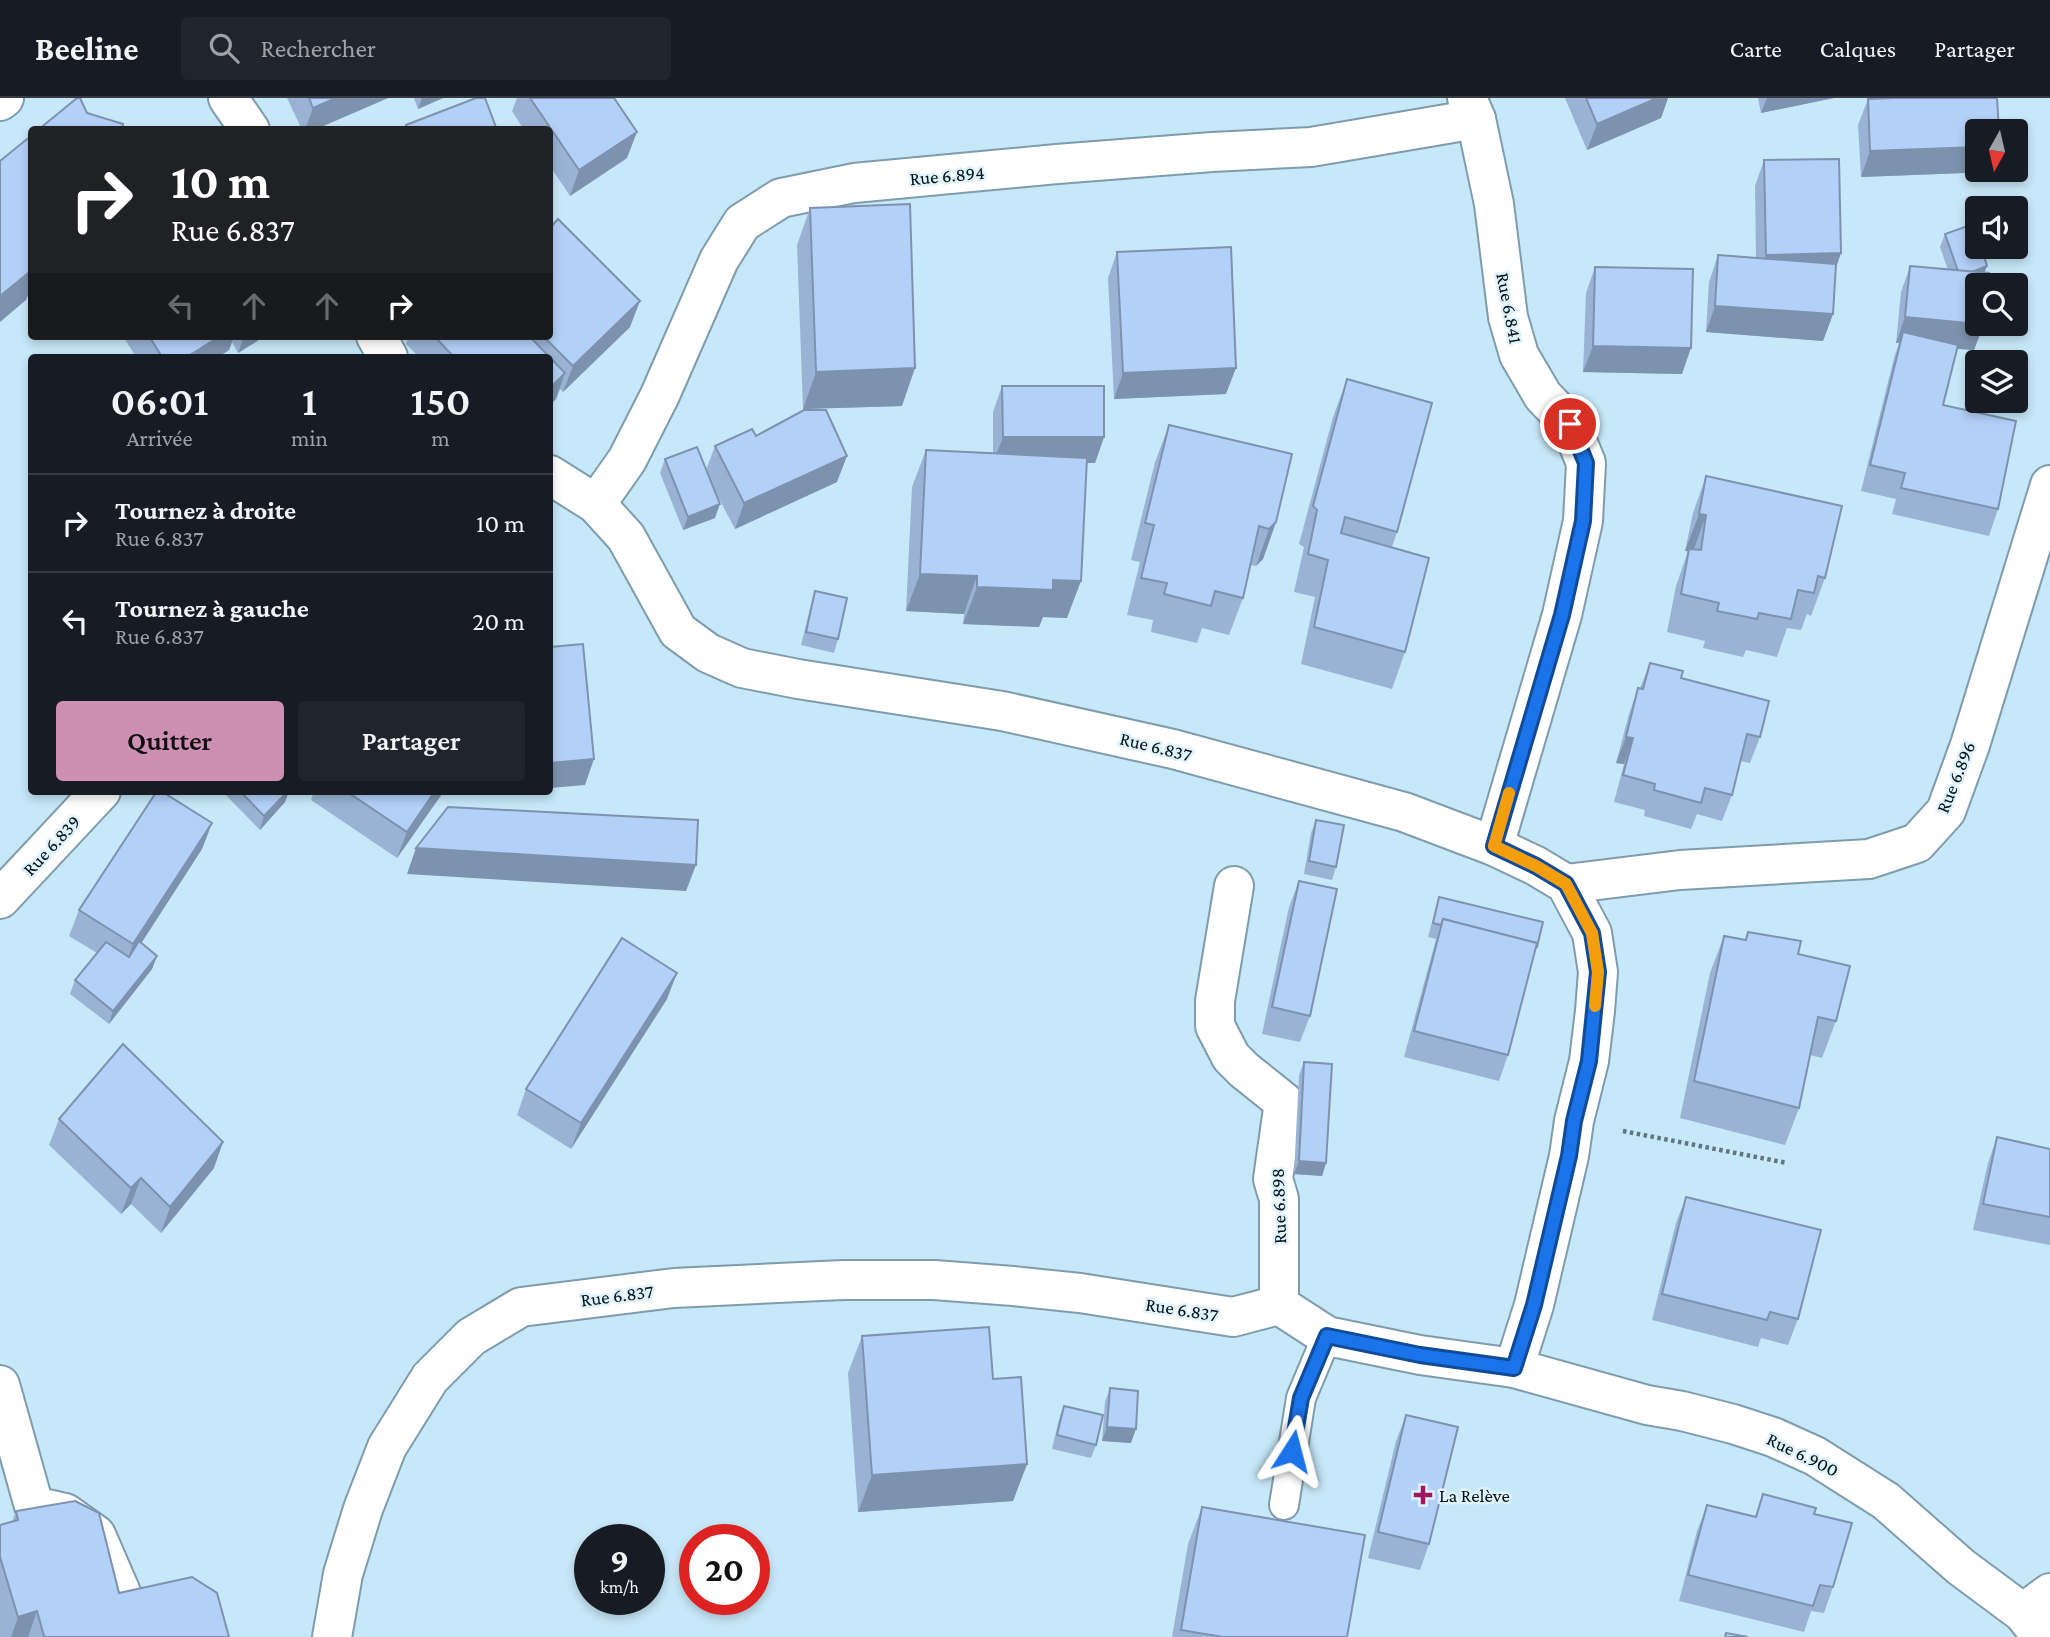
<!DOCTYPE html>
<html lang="fr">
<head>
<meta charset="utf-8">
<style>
	:root { --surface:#171b24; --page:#20242c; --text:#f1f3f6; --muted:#9ea1a6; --line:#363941; --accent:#cd90b3 }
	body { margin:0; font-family:"Crimson Pro",serif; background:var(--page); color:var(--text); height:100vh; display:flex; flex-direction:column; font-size:26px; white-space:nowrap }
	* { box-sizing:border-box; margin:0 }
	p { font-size:23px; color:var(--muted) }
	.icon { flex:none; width:38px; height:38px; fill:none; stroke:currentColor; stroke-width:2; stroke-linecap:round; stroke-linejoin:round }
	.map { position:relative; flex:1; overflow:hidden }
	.side { position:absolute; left:28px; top:256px; width:525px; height:441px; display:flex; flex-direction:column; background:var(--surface); border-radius:7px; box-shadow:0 4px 10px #0003 }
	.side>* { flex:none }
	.top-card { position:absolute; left:28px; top:28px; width:525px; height:214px; border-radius:7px; box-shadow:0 4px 10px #0003; background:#202124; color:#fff; overflow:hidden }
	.needle { width:46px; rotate:188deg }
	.buttons { position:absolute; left:1965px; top:21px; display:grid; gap:14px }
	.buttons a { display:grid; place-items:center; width:63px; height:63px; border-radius:7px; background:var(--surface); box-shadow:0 4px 10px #0003; font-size:35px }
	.speed { position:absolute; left:574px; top:1426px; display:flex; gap:14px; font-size:35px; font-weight:700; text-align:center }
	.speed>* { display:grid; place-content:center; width:91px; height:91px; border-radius:50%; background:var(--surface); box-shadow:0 4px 10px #0003; line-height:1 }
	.speed small { font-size:18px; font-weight:400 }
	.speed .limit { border:10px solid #d22; background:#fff; color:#111 }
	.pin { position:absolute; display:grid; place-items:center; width:60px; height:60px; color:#fff; margin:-30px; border:4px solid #fff; border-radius:50%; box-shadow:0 2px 7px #0007 }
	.me { position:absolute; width:77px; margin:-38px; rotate:9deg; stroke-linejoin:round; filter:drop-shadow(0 0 5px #0008) }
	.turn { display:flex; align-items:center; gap:24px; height:147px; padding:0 28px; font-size:32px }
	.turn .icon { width:91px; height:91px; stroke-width:2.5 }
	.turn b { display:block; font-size:49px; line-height:60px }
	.lanes { display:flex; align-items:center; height:66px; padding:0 28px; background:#0003; justify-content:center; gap:35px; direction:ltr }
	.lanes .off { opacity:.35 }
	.eta { display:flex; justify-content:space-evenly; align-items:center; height:119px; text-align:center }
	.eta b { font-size:42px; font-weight:600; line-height:49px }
	.primary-button { display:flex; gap:14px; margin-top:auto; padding:14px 28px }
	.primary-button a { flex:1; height:80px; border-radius:7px; background:var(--accent); color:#111; font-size:28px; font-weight:600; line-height:80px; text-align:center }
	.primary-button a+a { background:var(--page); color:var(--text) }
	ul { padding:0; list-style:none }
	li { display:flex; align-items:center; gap:21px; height:98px; padding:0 28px; border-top:2px solid var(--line) }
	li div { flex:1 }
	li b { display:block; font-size:26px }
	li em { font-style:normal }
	header { display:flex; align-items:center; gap:42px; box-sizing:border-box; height:98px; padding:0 35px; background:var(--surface); border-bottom:2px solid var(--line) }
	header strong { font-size:33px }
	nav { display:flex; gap:38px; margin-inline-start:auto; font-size:24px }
	.search { width:490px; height:63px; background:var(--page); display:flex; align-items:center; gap:18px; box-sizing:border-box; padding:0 24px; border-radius:7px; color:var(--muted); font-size:26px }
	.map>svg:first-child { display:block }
</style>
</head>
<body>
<header>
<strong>Beeline</strong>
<div class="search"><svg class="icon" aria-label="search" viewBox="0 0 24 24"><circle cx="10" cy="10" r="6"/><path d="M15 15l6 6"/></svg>Rechercher</div>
<nav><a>Carte</a><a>Calques</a><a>Partager</a></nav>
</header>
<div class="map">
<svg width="2050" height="1539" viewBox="0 0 2050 1539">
	<rect width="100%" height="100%" fill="#c7e8f9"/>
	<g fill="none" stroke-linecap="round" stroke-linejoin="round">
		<g stroke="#7e9cac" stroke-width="32">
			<path id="lane" d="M1284 1407 1301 1300 1327 1238"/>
		</g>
		<g stroke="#7e9cac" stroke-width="42">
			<g id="street">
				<path d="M228 0 250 32"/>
				<path d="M1467 0 1476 21 1494 106 1508 219 1519 257 1543 298 1570 326 1586 365 1583 423 1562 517 1494 748"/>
				<path d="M0 3 4 0"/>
				<path d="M376 238 388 259"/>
				<path d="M596 406 627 362 660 297 719 162 742 125 781 100 854 85 1057 66 1212 54 1311 49 1476 21"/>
				<path d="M1566 786 1680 772 1869 761 1917 745 1946 713 1970 647 2050 387"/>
				<path d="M1234 788 1215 903V928L1231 959 1244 972 1284 1004 1273 1081 1279 1101V1207"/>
				<path d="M0 801 101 693"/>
				<path d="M1514 1270 1647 1307 1682 1313 1733 1326 1773 1339 1815 1358 1886 1403 1961 1469 2023 1515 2042 1539"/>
				<path d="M0 1287 34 1408 65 1415 96 1437 132 1520"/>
				<path d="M2023 1515 2050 1495"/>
				<path d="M332 1539 343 1476 363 1411 387 1349 430 1280 471 1239 521 1209 674 1190 843 1182H934L1013 1188 1080 1195 1233 1219 1279 1207 1327 1238 1420 1257 1514 1270 1534 1207 1569 1058 1574 1023 1589 963 1595 913 1598 874 1592 835 1566 786 1536 768 1494 748 1404 714 1173 651 1002 613 798 581 742 570 708 555 678 533 626 439 596 406 550 377"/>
			</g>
		</g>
		<path stroke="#607580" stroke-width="4.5" stroke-dasharray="3.5 3.5" stroke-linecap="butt" d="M1623 1033 1787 1065"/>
		<use href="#lane" stroke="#fff" stroke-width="28"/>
		<use href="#street" stroke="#fff" stroke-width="38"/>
	</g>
	<g fill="#9ab3d5">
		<path d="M287 0H388L314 32H302Z"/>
		<path d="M414 0H443L418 11Z"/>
		<path d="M517 0H614L627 60 570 98 550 68V32H524L512 13Z"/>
		<path d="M1565 0H1668L1661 20 1587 52Z"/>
		<path d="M1758 0H1834L1761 15Z"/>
		<path d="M1868 1 1978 72H1991L1990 74 1861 79 1858 27Z"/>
		<path d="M1764 62 1841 155 1836 170 1833 216 1823 243 1706 234 1709 184 1718 157 1756 160 1755 88Z"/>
		<path d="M810 110 902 308 803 311 797 147Z"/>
		<path d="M1945 136 1985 175 1974 252 1957 251 1943 307 1998 411 1989 438 1892 416 1896 401 1861 393 1894 260 1899 245H1896L1901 194 1910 168 1948 172 1940 149Z"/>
		<path d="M1117 154 1226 296 1114 301 1108 180Z"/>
		<path d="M1595 169 1682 276 1583 274 1586 195Z"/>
		<path d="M630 229 563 294 560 291 556 301 550 259H419L406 246 409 238H550Z"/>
		<path d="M123 238H265L238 255 232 244 229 252 218 259H136Z"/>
		<path d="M1347 281 1397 434 1392 449 1405 554 1392 591 1301 566 1315 499 1294 494 1304 449 1299 446 1333 319Z"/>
		<path d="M1002 288 1104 339 1095 365H1086L1067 520 1043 519 1039 529 963 526 964 516 906 513 912 389 926 352 993 355V314Z"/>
		<path d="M1169 327 1276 424 1263 461 1256 468 1250 467 1243 500 1229 537 1202 530 1197 545 1151 534 1153 522 1127 517 1140 464 1131 462 1155 364Z"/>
		<path d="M756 338 837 384 735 431 714 391 715 420 683 432 660 375 665 361 706 372 715 348Z"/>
		<path d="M1706 378 1825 480 1811 518 1807 516 1801 532 1787 530 1777 559 1746 552 1743 559 1703 550 1705 543 1667 534 1676 488 1688 453H1685L1693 415Z"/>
		<path d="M815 493 838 541 834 555 801 547 811 507Z"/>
		<path d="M1650 565 1681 580 1760 639 1750 665 1740 663 1732 697 1722 723 1697 716 1691 731 1644 718 1645 712 1614 704 1624 666 1616 665 1629 616 1638 590H1640Z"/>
		<path d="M222 693H289L285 704 260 732Z"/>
		<path d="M314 693H444L397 760 311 702Z"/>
		<path d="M1316 722 1336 769 1332 782 1304 776 1311 735Z"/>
		<path d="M212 725 202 751 141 845 157 858 152 871 109 926 70 896 75 882 97 855 69 838 79 812Z"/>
		<path d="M1299 783 1310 918 1300 944 1262 936 1289 809Z"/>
		<path d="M1439 799 1537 849 1532 863 1508 957 1499 983 1404 959 1436 841 1428 839 1435 813Z"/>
		<path d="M1748 834 1798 856 1836 923 1822 960 1810 957 1799 1010 1785 1047 1680 1020 1710 875 1724 838 1745 842Z"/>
		<path d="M667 901 571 1051 517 1017 526 991Z"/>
		<path d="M1304 964 1326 1065 1322 1078 1294 1076 1299 977Z"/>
		<path d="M59 1021 214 1070 161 1135 131 1106 121 1116 49 1047Z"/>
		<path d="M1997 1039 2050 1051V1147L1973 1132 1988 1065Z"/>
		<path d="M1686 1099 1798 1221 1788 1247 1761 1240 1758 1249 1652 1222 1676 1125Z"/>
		<path d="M862 1238 993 1281 1027 1366 1013 1403 858 1414 848 1275Z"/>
		<path d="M1110 1290 1131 1345 1102 1343 1105 1304Z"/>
		<path d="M1064 1308 1096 1347 1091 1360 1052 1351 1059 1321Z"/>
		<path d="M1406 1317 1429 1446 1420 1472 1368 1460 1396 1343Z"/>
		<path d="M1763 1396 1814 1416 1833 1489 1824 1515 1811 1513 1804 1534 1679 1503 1697 1433 1707 1407 1755 1419Z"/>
		<path d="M1202 1409 1347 1539H1172L1188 1446Z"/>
		<path d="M16 1413 119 1495 229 1539H0V1427L12 1424Z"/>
	</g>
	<g fill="#7d92ae">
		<path d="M336 0H388L314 32H305L313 10Z"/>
		<path d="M422 0H443L418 11Z"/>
		<path d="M1657 0H1668L1661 20 1587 52 1597 26Z"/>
		<path d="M1767 0H1834L1761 15Z"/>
		<path d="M637 34 627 60 570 98 579 72Z"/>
		<path d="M1978 49V72H1991L1990 74 1861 79 1870 53Z"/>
		<path d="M1841 155 1832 181 1757 183 1766 157Z"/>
		<path d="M32 165V188L26 202 0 224V198Z"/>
		<path d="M1987 168 1982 182 1960 178Z"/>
		<path d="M640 203 630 229 563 294 573 268Z"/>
		<path d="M1715 208 1833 216 1823 243 1706 234Z"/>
		<path d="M1905 219 1984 226 1974 252 1900 246 1903 234 1899 245H1896Z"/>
		<path d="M220 238H234L229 252 218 259H187Z"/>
		<path d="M248 238H265L238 255 243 241Z"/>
		<path d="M1593 248 1691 250 1682 276 1583 274Z"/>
		<path d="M915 270 902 308 803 311 816 274Z"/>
		<path d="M1236 270 1226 296 1114 301 1123 275Z"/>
		<path d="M565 275 556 301 550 307V290Z"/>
		<path d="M1003 339H1104L1095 365H993Z"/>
		<path d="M847 358 837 384 735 431 744 405Z"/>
		<path d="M720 406 715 420 683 432 688 419Z"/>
		<path d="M1699 416 1706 417 1693 454 1685 453Z"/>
		<path d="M1276 424 1263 461 1256 468 1269 431Z"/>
		<path d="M920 476 977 478 964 516 906 513Z"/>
		<path d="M1053 482 1081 483 1067 520 1043 519 1039 529 963 526 977 489Z"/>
		<path d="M1626 639 1633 640 1624 666 1616 665Z"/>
		<path d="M594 661 585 687 550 690V665Z"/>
		<path d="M288 693H289L285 704 260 732 264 718Z"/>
		<path d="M435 693H444L397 760 407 734Z"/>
		<path d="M500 693H526L499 696Z"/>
		<path d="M212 725 202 751 124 872 133 846Z"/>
		<path d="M416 750 696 767 686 793 407 776Z"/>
		<path d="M157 858 152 871 109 926 113 913Z"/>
		<path d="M677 875 667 901 571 1051 581 1025Z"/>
		<path d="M223 1044 214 1070 161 1135 170 1109Z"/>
		<path d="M1299 1063 1326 1065 1322 1078 1294 1076Z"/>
		<path d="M141 1080 131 1106 121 1116 131 1090Z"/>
		<path d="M1107 1329 1136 1331 1131 1345 1102 1343Z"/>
		<path d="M1027 1366 1013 1403 858 1414 872 1377Z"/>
		<path d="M37 1513 28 1539H11L18 1519Z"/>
	</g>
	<g fill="#b3d0f8" stroke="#7d92ae" stroke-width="2">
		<path d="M77 0H80L87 15 123 26 122 32H38Z"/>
		<path d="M309 0H336L313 10Z"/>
		<path d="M476 0H485L497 32H407L406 27Z"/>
		<path d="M530 0H614L637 34 579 72Z"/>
		<path d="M1586 0H1657L1597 26Z"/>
		<path d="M1894 0H1997L1999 33H1978V49L1870 53 1868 1Z"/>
		<path d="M32 37V172L0 198V63Z"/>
		<path d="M1839 61 1841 155 1766 157 1764 62Z"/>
		<path d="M910 106 915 270 816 274 810 110Z"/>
		<path d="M558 121 640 203 573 268 543 238H550V130Z"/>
		<path d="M1973 126 1978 140V149H1981L1987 168 1972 174 1958 173 1945 136Z"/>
		<path d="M1231 149 1236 270 1123 275 1117 154Z"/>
		<path d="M1718 157 1836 166 1833 216 1715 208Z"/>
		<path d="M1910 168 1989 175 1988 187H1978V226L1905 219Z"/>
		<path d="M1595 169 1693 171 1691 250 1593 248Z"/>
		<path d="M1903 234 1958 247 1943 307 2016 323 1998 411 1901 390 1905 375 1870 367Z"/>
		<path d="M149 238H220L187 259H162Z"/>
		<path d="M434 238H529L565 275 550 290V259H454Z"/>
		<path d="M1347 281 1432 305 1397 434 1345 419 1341 435 1429 460 1405 554 1314 529 1328 462 1308 456 1317 412 1313 408Z"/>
		<path d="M1002 288H1104V339H1003Z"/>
		<path d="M804 312H826L847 358 744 405 715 348 752 331 756 338Z"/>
		<path d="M1169 327 1292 356 1276 424 1269 431 1259 428 1243 500 1215 493 1211 508 1164 496 1167 485 1141 480 1154 427 1145 425Z"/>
		<path d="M697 349 720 406 688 419 665 361Z"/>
		<path d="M926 352 1087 360 1081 483 1053 482V492L977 489V478L920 476Z"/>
		<path d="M1706 378 1842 408 1825 480 1818 478 1814 495 1798 492 1791 521 1759 515 1757 521 1717 513 1719 505 1681 496 1689 451 1701 452 1706 417 1699 416Z"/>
		<path d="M815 493 847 500 838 541 806 534Z"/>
		<path d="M583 546 594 661 550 665V549Z"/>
		<path d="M1650 565 1683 573 1681 580 1769 603 1760 639 1747 636 1732 697 1705 690 1701 705 1654 692 1655 686 1623 677 1633 640 1626 639 1638 590 1643 591Z"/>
		<path d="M157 693H161L212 725 133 846 79 812Z"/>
		<path d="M240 693H288L264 718Z"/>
		<path d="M346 693H435L407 734Z"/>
		<path d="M448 709 698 722 696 767 416 750Z"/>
		<path d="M1316 722 1344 727 1336 769 1309 763Z"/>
		<path d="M1299 783 1337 791 1310 918 1272 909Z"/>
		<path d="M1439 799 1543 824 1537 849H1535L1537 845 1443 821 1441 827 1433 825Z"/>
		<path d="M1443 821 1537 845 1508 957 1414 933Z"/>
		<path d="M1748 834 1801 843 1798 856 1850 868 1836 923 1818 919 1799 1010 1694 983 1724 838 1746 842Z"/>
		<path d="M622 840 677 875 581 1025 526 991Z"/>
		<path d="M139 843 157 858 113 913 75 882 106 844 129 859Z"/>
		<path d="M123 946 223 1044 170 1109 141 1080 131 1090 59 1021Z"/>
		<path d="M1304 964 1332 966 1326 1065 1299 1063Z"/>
		<path d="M1997 1039 2050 1051V1119L1983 1106Z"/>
		<path d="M1686 1099 1821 1132 1798 1221 1770 1214 1767 1222 1662 1196Z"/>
		<path d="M989 1229 993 1281 1021 1279 1027 1366 872 1377 862 1238Z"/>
		<path d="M1110 1290 1138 1293 1136 1331 1107 1329Z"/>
		<path d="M1064 1308 1103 1317 1096 1347 1057 1337Z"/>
		<path d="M1406 1317 1458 1329 1429 1446 1378 1434Z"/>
		<path d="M1763 1396 1816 1410 1814 1416 1852 1425 1833 1489 1820 1487 1813 1508 1688 1477 1707 1407 1756 1419Z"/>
		<path d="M75 1403 99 1415 119 1495 192 1479 217 1495 229 1539H47L44 1538 37 1513 18 1519 0 1459V1427L18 1422 16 1413Z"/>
		<path d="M1202 1409 1365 1437 1347 1539H1223L1181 1532Z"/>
		<path d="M1726 1535 1748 1539H1725Z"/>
	</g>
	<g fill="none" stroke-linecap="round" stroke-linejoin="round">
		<g stroke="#114b97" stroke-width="18">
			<path id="route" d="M1292 1353 1301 1300 1327 1238 1420 1257 1514 1270 1534 1207 1569 1058 1574 1023 1589 963 1598 874 1592 835 1566 786 1536 768 1494 748 1562 517 1583 423 1586 365 1570 326"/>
		</g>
		<use href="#route" stroke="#1a73e8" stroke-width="12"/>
		<path stroke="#f59e0b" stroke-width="12" d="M1509 695 1494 748 1536 768 1566 786 1592 835 1598 874 1595 908"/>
	</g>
	<path fill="#a01662" stroke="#dff3fd" stroke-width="2.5" d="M1419.5 1386.5h7v7h7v7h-7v7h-7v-7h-7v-7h7z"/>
	<g text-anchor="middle" stroke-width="5" stroke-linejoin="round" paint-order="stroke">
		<g font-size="19" fill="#061117" stroke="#dff3fd">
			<text transform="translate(947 77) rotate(-5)" y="7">Rue 6.894</text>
			<text transform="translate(1510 210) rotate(79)" y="7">Rue 6.841</text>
			<text transform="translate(1156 648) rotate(14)" y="7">Rue 6.837</text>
			<text transform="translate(1955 679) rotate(-68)" y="7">Rue 6.896</text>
			<text transform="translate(51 747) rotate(-47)" y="7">Rue 6.839</text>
			<text transform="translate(1278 1108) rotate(-92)" y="7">Rue 6.898</text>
			<text transform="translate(617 1197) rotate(-7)" y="7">Rue 6.837</text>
			<text transform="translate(1182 1211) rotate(9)" y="7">Rue 6.837</text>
			<text transform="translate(1803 1356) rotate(26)" y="7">Rue 6.900</text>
		</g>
		<g font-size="19" fill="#061117" stroke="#dff3fd" text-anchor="start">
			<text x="1439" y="1404">La Relève</text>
		</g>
	</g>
</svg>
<div class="buttons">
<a><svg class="needle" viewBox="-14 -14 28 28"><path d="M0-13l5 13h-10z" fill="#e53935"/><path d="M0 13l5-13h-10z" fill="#9ea1a6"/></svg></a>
<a><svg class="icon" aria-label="sound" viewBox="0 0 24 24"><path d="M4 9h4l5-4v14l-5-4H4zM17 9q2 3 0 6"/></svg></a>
<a><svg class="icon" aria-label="search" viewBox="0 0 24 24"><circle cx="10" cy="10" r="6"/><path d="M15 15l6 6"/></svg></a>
<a><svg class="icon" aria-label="layers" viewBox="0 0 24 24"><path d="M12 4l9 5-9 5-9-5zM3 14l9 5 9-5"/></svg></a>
</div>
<div class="speed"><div>9<small>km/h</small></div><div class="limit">20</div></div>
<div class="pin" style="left:1570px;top:326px;background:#d93025"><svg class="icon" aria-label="arrive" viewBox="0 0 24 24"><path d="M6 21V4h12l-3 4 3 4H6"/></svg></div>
<svg class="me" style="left:1292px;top:1353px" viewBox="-20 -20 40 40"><path d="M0-17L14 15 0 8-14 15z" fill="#1a73e8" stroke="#fff" stroke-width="4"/></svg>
<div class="top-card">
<div class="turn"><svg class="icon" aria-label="right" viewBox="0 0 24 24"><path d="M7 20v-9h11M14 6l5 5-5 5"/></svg><div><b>10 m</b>Rue 6.837</div></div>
<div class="lanes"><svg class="icon off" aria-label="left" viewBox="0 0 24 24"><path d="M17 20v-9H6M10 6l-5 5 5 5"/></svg><svg class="icon off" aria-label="ahead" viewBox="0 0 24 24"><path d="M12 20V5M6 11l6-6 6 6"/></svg><svg class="icon off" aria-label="ahead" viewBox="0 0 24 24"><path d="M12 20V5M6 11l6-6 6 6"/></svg><svg class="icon" aria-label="right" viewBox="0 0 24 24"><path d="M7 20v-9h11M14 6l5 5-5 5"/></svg></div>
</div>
<section class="side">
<div class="eta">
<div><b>06:01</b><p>Arrivée</p></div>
<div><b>1</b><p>min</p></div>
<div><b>150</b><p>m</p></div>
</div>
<ul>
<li><svg class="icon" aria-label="right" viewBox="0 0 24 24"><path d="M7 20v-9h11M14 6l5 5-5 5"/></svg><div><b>Tournez à droite</b><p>Rue 6.837</p></div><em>10 m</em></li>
<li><svg class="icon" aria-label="left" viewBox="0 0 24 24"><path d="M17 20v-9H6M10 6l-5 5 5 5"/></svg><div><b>Tournez à gauche</b><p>Rue 6.837</p></div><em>20 m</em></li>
</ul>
<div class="primary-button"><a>Quitter</a><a>Partager</a></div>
</section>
</div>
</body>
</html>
